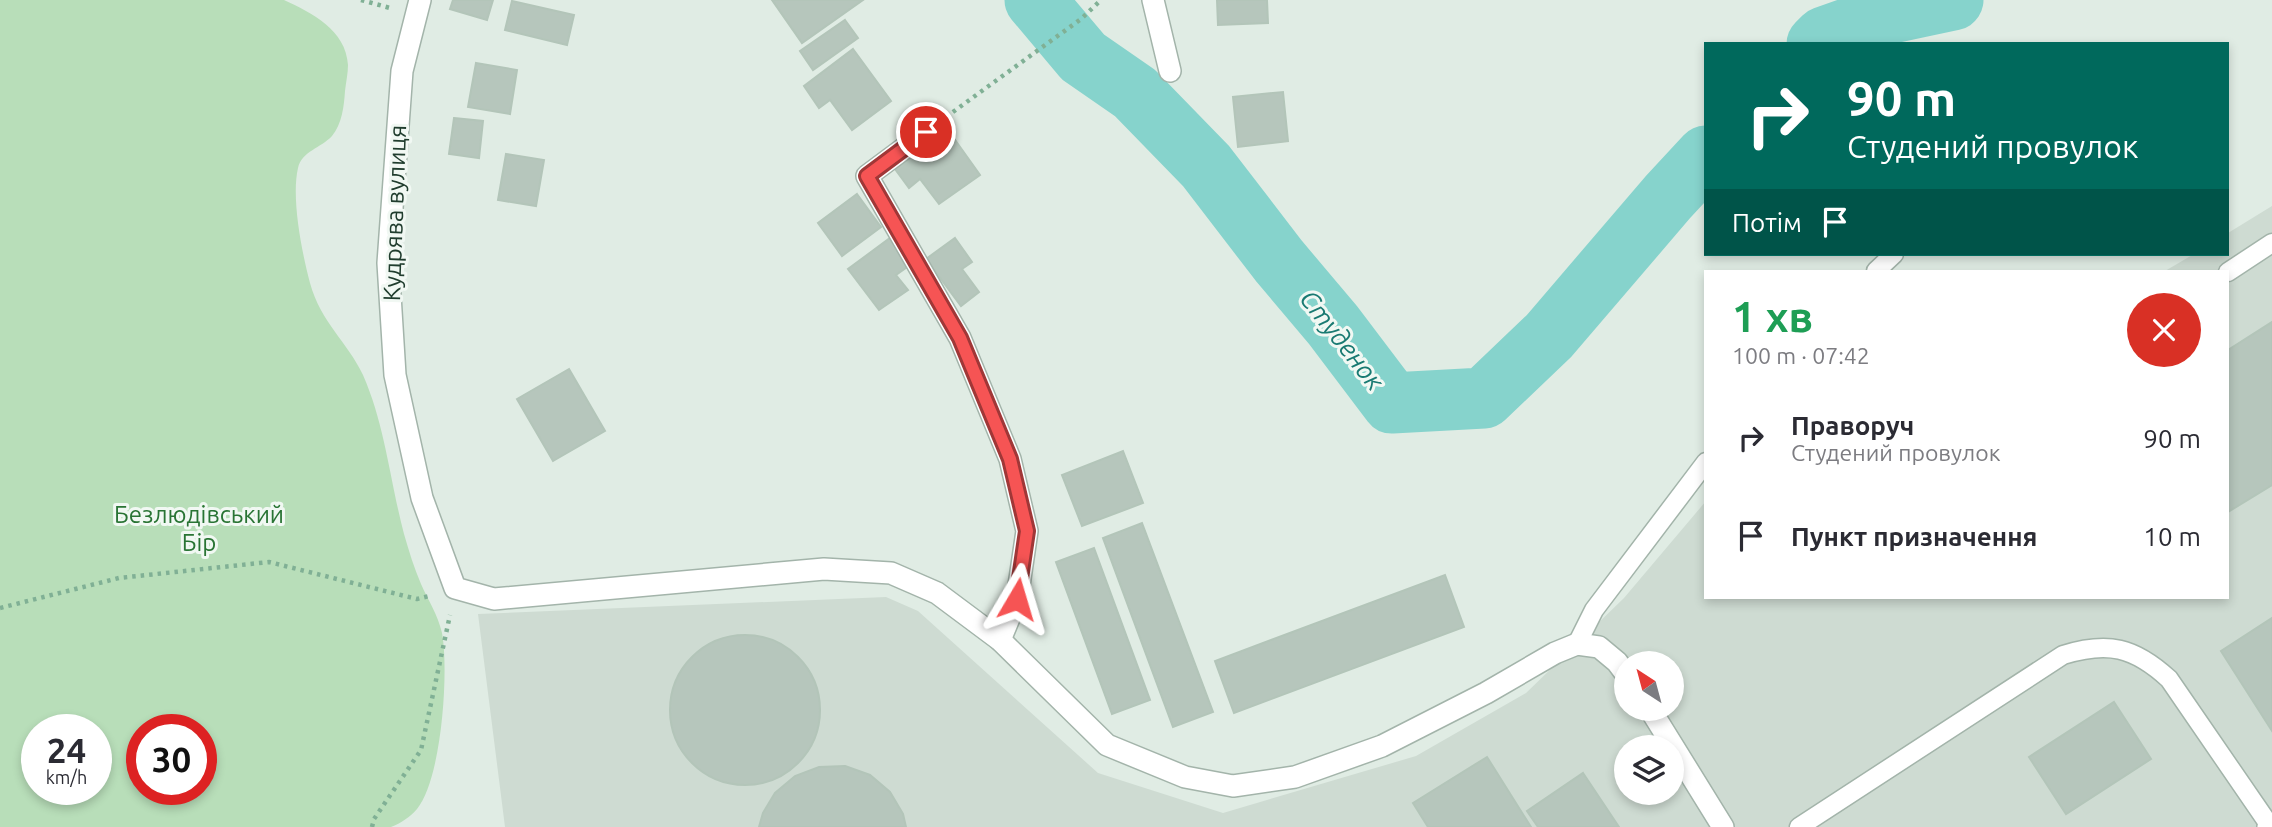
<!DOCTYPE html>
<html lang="uk">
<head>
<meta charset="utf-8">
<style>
	:root { --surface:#fff; --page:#f2f2f3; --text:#2b2b33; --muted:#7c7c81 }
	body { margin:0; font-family:Ubuntu,sans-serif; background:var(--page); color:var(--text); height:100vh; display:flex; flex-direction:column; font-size:26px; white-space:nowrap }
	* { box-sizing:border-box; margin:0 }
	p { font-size:23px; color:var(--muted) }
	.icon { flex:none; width:38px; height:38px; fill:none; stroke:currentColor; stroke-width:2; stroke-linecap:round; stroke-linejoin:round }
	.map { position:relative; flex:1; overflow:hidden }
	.details { position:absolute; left:1704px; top:270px; width:525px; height:329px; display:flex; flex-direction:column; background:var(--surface); border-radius:0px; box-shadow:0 4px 10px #0003 }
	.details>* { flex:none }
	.hud { position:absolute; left:1704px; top:42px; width:525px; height:214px; border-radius:0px; box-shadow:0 4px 10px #0003; background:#00695c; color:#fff; overflow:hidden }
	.needle { width:46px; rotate:324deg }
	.tools { position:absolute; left:1614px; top:651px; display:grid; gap:14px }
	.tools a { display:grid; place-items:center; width:70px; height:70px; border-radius:50%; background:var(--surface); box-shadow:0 4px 10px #0003; font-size:35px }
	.speed { position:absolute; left:21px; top:714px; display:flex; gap:14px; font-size:35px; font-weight:700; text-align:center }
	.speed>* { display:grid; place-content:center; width:91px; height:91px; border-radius:50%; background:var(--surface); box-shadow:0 4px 10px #0003; line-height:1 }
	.speed small { font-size:18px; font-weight:400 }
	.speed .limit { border:10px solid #d22; background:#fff; color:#111 }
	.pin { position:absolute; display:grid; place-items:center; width:60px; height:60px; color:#fff; margin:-30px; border:4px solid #fff; border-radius:50%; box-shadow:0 2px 7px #0007 }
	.me { position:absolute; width:77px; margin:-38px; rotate:7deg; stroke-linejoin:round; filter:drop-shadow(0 0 5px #0008) }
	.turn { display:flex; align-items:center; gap:24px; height:147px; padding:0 28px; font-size:32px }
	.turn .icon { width:91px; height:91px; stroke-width:2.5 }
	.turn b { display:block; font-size:49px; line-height:60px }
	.then { display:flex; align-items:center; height:66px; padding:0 28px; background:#0003; gap:14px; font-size:26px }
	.round { display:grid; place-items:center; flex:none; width:74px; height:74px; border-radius:37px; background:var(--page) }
	.headline { display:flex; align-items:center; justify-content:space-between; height:119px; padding:0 28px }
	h1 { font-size:42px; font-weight:700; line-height:52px; color:#1e9e55 }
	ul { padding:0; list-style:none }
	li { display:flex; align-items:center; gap:21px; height:98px; padding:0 28px }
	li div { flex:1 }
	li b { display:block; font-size:26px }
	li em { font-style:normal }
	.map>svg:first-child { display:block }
</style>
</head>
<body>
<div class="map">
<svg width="2272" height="827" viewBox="0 0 2272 827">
	<rect width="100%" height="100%" fill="#e0ece4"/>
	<path fill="#cedbd2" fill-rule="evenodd" d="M2272 206V827H505L478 614 886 597 918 611 1098 773 1223 813 1416 756 1526 693 1624 598 1706 501V597H2228V271H2165L2194 254H2228V233ZM1626 663H1671V709H1626ZM1626 747H1671V793H1626Z"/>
	<path fill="#b8deb9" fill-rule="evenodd" d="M0 0H284C312 13 346 30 348 65 348 73 346 82 345 91 344 106 342 124 332 136 321 148 302 151 298 168 291 198 302 253 310 283 321 323 347 341 363 375 385 425 390 481 404 534 409 551 414 568 421 584 428 600 438 615 442 633 449 671 442 778 417 809 410 817 401 823 391 827H0ZM37 730H96V789H37ZM142 730H201V789H142Z"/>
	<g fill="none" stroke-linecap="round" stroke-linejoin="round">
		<g stroke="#86d3cc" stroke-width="61">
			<path d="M1035 0 1083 57 1135 93 1206 166 1279 261 1333 325 1392 403 1484 398 1549 336 1668 197 1706 156"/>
			<path d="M1817 44 1824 37 1892 13 1953 0"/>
		</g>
	</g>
	<g fill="#b6c6bc" stroke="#b3c5b9" stroke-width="2">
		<path d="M453 0H493L487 20 450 9Z"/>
		<path d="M772 0H863L802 43Z"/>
		<path d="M1217 0H1267L1268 23 1218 25Z"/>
		<path d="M512 1 574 15 567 45 505 30Z"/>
		<path d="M845 20 858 38 813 70 800 51Z"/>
		<path d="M853 49 891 101 852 130 830 100 819 108 804 86Z"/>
		<path d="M476 63 517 70 510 114 468 107Z"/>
		<path d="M1283 92 1288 141 1238 147 1233 97Z"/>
		<path d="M454 118 483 121 479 158 449 154Z"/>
		<path d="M948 130 980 175 939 204 920 179 909 188 895 169Z"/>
		<path d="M506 154 544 160 536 206 498 200Z"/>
		<path d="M857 194 881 227 842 256 818 223Z"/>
		<path d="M890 238 910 265 896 275 908 290 879 310 848 269Z"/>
		<path d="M955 238 972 262 962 269 979 292 961 306 926 259Z"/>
		<path d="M2272 322V485L2228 512V350Z"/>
		<path d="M569 369 605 431 553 461 517 399Z"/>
		<path d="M1123 451 1143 503 1082 526 1062 475Z"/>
		<path d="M1142 523 1213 712 1173 727 1103 538Z"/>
		<path d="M1094 548 1150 700 1112 714 1056 562Z"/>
		<path d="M1445 575 1464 627 1234 713 1215 661Z"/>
		<path d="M2272 618V731L2221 651Z"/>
		<circle cx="745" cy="710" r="75"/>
		<path d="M2114 702 2151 759 2066 814 2029 757Z"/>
		<path d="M1487 757 1531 827H1428L1413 803Z"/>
		<path d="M845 766 870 775 890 792 903 814 906 827H759L763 813 775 793 795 776 819 767Z"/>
		<path d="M1583 773 1619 827H1538L1527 811Z"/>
	</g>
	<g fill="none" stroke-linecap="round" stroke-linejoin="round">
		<g stroke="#a3b4aa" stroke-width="21">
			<g id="lane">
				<path d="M1876 271 1894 254"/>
				<path d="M2228 272 2272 243"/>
				<path d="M1577 644 1594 610 1706 462"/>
				<path d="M1799 827 2063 655C2108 641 2134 647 2169 679L2270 826"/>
			</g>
		</g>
		<g stroke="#a3b4aa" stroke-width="24">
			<g id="street">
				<path d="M420 0 402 71 388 263 395 375 422 498 455 588 494 599 824 569 891 573 937 593 1000 640 1107 745 1185 777 1233 786 1295 777 1382 746 1486 693 1555 653 1577 644 1599 647 1617 662 1626 674"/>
				<path d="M1153 0 1170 71"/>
				<path d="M926 132 867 176 960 338 1010 459 1027 531 1017 599 1000 640"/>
				<path d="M1650 709 1723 827"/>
				<path d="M2268 827 2272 825"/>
			</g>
		</g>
		<g stroke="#80b095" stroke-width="4.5" stroke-dasharray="3.5 5" stroke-linecap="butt">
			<path d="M361 0 390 8"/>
			<path d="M946 117 1081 19 1101 0"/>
			<path d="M0 608 119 578 269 562 417 599 429 596"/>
			<path d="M372 827 374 819 421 750 450 615"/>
		</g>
		<use href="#lane" stroke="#fff" stroke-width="18"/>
		<use href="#street" stroke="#fff" stroke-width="21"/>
	</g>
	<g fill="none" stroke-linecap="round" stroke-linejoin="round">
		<g stroke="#a03737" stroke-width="18">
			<path id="route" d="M926 132 867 176 960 338 1010 459 1027 531 1017 599"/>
		</g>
		<use href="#route" stroke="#f65454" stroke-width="12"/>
	</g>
	<g text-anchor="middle" stroke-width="6" stroke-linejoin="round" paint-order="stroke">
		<g font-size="24" fill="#203d2e" stroke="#f1f8f3">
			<text transform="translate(395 213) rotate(-88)" y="8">Кудрява вулиця</text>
		</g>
		<g font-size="24" fill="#297434" stroke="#f1f8f3">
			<text x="199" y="523">Безлюдівський<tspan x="199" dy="28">Бір</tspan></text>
		</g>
		<g font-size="26" font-style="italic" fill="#197a72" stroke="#f1f8f3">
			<text transform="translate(1342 340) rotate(52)" y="9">Студенок</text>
		</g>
	</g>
</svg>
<div class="tools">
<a><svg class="needle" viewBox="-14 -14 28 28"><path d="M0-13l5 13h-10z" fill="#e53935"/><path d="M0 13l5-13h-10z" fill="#7c7c81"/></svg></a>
<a><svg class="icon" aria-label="layers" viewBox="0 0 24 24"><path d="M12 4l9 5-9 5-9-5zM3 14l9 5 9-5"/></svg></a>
</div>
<div class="speed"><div>24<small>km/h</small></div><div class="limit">30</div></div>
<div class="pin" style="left:926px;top:132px;background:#d93025"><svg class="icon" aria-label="arrive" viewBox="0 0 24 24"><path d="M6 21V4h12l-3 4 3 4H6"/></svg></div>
<svg class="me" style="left:1017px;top:599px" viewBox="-20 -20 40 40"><path d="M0-17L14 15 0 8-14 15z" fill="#f65454" stroke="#fff" stroke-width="4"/></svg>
<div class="hud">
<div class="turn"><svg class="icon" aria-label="right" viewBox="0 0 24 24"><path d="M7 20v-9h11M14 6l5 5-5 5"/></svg><div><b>90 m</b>Студений провулок</div></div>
<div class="then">Потім<svg class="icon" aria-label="arrive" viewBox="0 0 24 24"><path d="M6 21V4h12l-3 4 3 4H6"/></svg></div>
</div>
<section class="details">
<div class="headline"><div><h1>1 хв</h1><p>100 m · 07:42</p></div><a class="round" style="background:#d93025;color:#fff"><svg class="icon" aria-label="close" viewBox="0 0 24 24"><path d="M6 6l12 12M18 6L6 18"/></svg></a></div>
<ul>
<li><svg class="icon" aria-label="right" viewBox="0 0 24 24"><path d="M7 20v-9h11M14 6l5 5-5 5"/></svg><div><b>Праворуч</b><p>Студений провулок</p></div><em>90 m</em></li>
<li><svg class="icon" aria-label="arrive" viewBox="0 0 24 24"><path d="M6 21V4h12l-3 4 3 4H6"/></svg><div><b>Пункт призначення</b></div><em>10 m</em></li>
</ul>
</section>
</div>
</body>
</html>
